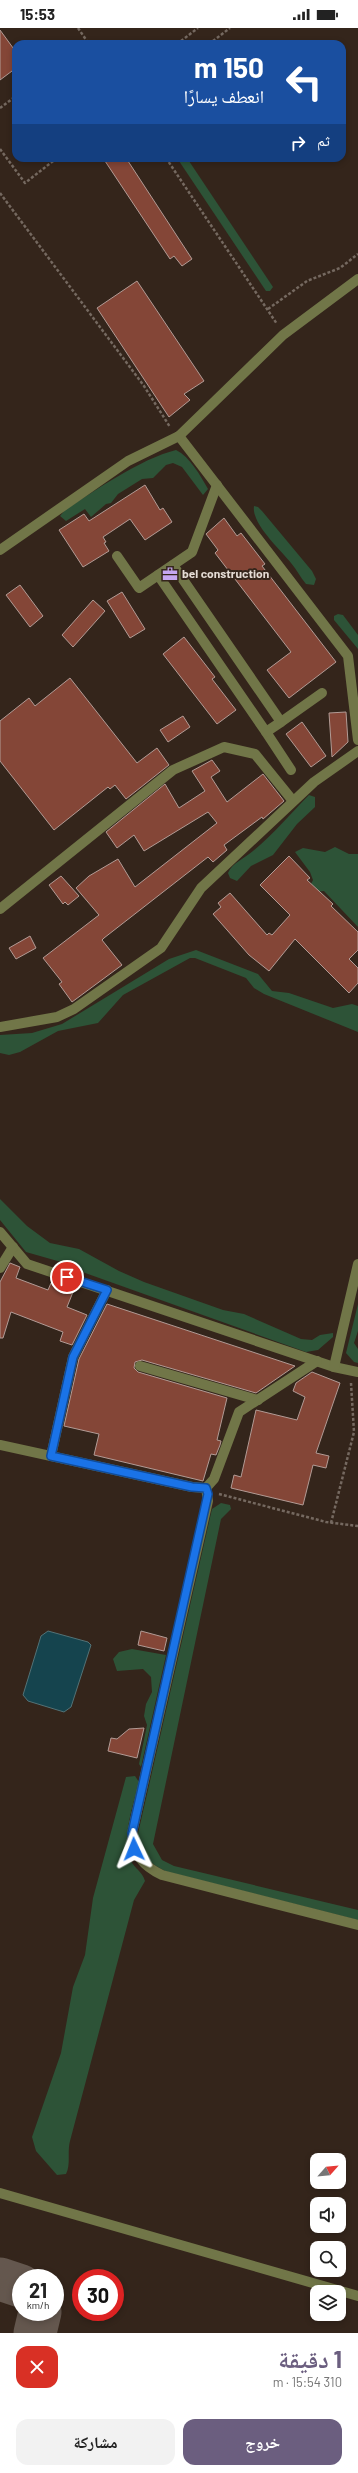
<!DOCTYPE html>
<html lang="ar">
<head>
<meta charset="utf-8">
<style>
	:root { --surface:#fff; --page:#f2f2f2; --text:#222; --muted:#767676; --accent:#6b5e7f }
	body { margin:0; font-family:Barlow,"Noto Naskh Arabic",sans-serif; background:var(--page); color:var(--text); direction:rtl; height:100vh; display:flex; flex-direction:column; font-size:15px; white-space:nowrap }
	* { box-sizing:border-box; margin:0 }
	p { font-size:13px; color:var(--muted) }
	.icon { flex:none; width:22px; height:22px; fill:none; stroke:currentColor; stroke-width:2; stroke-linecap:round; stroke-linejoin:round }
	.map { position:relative; height:2305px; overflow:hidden; direction:ltr }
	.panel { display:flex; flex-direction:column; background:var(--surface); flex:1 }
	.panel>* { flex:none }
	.hud { position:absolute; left:12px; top:12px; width:334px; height:122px; border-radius:12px; box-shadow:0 2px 6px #0003; direction:rtl; background:#1a4fa0; color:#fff; overflow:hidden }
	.needle { width:26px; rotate:63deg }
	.controls { position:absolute; left:310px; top:2125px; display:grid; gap:8px }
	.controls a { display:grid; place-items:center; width:36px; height:36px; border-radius:8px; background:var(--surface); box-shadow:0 2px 6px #0003; font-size:20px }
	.speed { position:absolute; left:12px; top:2241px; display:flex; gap:8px; font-size:20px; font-weight:700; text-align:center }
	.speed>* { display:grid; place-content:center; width:52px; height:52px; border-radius:50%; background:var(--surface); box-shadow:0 2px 6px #0003; line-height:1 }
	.speed small { font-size:10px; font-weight:400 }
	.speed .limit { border:6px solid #d22; background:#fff; color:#111 }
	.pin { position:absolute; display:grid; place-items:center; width:34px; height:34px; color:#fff; margin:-17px; border:2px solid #fff; border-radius:50%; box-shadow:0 1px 4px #0007 }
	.me { position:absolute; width:44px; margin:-22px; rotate:358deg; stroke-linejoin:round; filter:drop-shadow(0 0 3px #0008) }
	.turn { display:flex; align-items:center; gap:14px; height:84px; padding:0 16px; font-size:18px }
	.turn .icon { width:52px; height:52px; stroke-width:2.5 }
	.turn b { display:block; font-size:28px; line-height:34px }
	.then { display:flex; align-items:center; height:38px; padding:0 16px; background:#0003; gap:8px; font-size:15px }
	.round { display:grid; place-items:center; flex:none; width:42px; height:42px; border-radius:12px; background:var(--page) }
	.head { display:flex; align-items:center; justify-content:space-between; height:68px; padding:0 16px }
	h1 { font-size:24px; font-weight:700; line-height:30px; color:var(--accent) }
	.cta { display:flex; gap:8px; margin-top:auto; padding:8px 16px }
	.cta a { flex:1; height:46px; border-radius:12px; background:var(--accent); color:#fff; font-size:16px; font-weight:700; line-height:46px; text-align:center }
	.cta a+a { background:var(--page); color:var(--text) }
	.status { display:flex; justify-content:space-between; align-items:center; height:28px; padding:0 20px; background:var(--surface); direction:ltr }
	.status svg { height:11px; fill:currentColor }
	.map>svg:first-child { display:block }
</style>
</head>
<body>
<div class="status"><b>15:53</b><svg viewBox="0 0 49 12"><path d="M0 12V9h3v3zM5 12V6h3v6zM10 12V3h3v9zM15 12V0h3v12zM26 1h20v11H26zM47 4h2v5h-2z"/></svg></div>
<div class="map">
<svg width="358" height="2305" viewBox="0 0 358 2305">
	<rect width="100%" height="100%" fill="#34251b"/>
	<g fill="#2d5337">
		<path d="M177 130H187L273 259 270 263H266Z"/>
		<path d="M176 422C190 429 200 447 208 461L203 467 182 439 173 435 166 437 153 450 142 451 118 466 111 475 106 476 91 489 85 481 66 493 60 488 65 482C96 462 140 431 176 422Z"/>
		<path d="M254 478 258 479 262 483 312 543 316 551 314 557 306 556C300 549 297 542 291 535 282 523 251 496 254 478Z"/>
		<path d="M338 586 343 587 358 607V621L334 592V588Z"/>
		<path d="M309 767 315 769V779L297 796 273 827 251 838 237 853 230 850 228 845C232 835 245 830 253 823 274 806 290 786 309 767Z"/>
		<path d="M335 819 349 826H358V899L324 863 313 864 310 858 313 852 310 844 295 824 303 820 325 824Z"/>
		<path d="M196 922 258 946 272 963 289 965 333 980 352 976 358 978V1004L264 966 254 960 246 950 195 930H190L123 967 98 995 58 1003 20 1024 9 1027 0 1025V1007L32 1005 62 996 169 931Z"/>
		<path d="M0 1171 27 1198 50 1215 79 1221 119 1243 144 1254 223 1282 244 1286 301 1311 312 1312 320 1307 333 1305V1309L318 1322 306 1324 74 1241 61 1234 26 1224 0 1192Z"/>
		<path d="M358 1276V1303L354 1315 358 1321V1335L354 1334 346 1325Z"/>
		<path d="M221 1475 230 1477 231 1481 221 1491 153 1816 162 1832 174 1838 358 1882V1892L168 1844C151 1837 142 1828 137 1810L212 1481Z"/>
		<path d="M132 1621 166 1627 141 1739 139 1736 147 1697 144 1688 146 1676 152 1664 151 1649 143 1641 117 1643 113 1631 119 1624Z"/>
		<path d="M135 1748 139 1754C134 1775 120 1813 131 1833 135 1841 142 1843 145 1853L134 1872 70 2113C67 2125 71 2136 66 2146L57 2147 36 2123 32 2109 61 2025 73 1959 85 1927 93 1870 126 1749Z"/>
	</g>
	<path fill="#15444e" stroke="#537276" d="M48 1603 88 1614 91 1617 71 1679 64 1684 28 1673 23 1667 41 1608Z"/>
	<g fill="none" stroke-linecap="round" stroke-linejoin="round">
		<g stroke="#64574e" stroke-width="43">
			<path d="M0 2251 21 2258"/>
			<path d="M35 2305 40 2284"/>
		</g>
	</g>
	<g fill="#844637" stroke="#b29b95">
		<path d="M0 2 16 24V40L0 52Z"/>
		<path d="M103 130H126L192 231 182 238 174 228 170 231Z"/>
		<path d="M137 253 204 353 184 366 190 372 169 389 97 280Z"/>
		<path d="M145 457 160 482 163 480 172 494 145 512 130 491 103 509 106 514 104 515 109 523 83 539 59 502 84 486 89 493Z"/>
		<path d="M224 490 237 508 241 505 265 536 262 538 336 634 289 670 267 642 291 624 215 525 218 522 206 506Z"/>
		<path d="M20 557 43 588 30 599 6 567Z"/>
		<path d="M122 564 145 601 130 610 107 573Z"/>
		<path d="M93 572 105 583 73 619 62 607Z"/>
		<path d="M184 609 215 649 212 651 236 682 217 696 163 626Z"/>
		<path d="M70 650 137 735 157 720 169 737 126 771 115 757 110 761 108 759 54 802 0 733V693L29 670 35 678Z"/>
		<path d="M346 684 348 714 332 729 329 685Z"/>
		<path d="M183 688 190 699 168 714 160 702Z"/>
		<path d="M302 694 326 728 311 739 286 706Z"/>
		<path d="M212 732 220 743 211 749 227 774 263 746 284 773 263 791 262 789 224 817 227 822 213 834 208 829 104 910 102 912 122 937 72 974 59 956 62 954 43 930 99 887 76 860 89 848 118 831 135 859 217 795 208 784 144 823 134 807 117 820 106 804 165 756 179 780 205 763 192 743Z"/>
		<path d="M289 828 310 850 307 852 333 876 331 878 358 904V922L349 931 358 940V955L349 965 295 911 269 943 249 927 213 886 221 879 218 875 230 865 267 907 269 905 272 907 290 887 260 857Z"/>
		<path d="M61 848 79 868 68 877 65 874 63 876 49 857Z"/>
		<path d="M30 908 36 920 16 931 9 920Z"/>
		<path d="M10 1235 20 1239 16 1250 48 1262 51 1255 73 1264 67 1279 87 1287 72 1317 60 1313 63 1304 11 1284 3 1310H0V1254Z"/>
		<path d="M107 1276 295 1338 256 1365 142 1332 135 1334 134 1340 138 1344 227 1370 217 1412 221 1413 220 1417 216 1427 211 1426 203 1453 94 1427 99 1406 64 1398 79 1331Z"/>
		<path d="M312 1344 340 1355 316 1425 329 1428 326 1440 313 1437 303 1477 231 1460 234 1447 241 1449 256 1382 297 1392 305 1369 293 1363 296 1355Z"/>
		<path d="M141 1603 167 1610 164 1623 138 1617Z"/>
		<path d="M144 1700 137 1730 108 1723 111 1710 117 1711 129 1701Z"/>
	</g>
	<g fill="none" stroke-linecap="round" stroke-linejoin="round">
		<g stroke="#756960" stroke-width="2.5" stroke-dasharray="3 2" stroke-linecap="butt">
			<path d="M78 0 89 16"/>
			<path d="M177 16 198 0"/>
			<path d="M209 16 230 0"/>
			<path d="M0 80 16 68"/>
			<path d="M0 121 25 155 57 130"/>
			<path d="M166 130 277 296"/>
			<path d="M0 165 144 358 170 399"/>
			<path d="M268 281 307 253 340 240 358 226"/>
			<path d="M219 1466 326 1494 358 1498"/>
			<path d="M331 1495 354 1404 351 1355"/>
		</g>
		<g stroke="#717648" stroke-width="10">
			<path d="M179 408 348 628 358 712"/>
			<path d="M0 522 128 433 179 408 283 307 358 251"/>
			<path d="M117 528 139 560 192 524 217 457"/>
			<path d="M173 537 281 694 266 704 291 742"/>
			<path d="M158 547 266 704"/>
			<path d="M281 694 322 665"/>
			<path d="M0 881 173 742 224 719 255 726 293 773"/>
			<path d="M0 999 57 989 74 981 161 920 201 860 314 754 358 723"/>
			<path d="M0 1204 27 1236 334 1339 358 1344"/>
			<path d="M0 1240 13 1219"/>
			<path d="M140 1338 258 1372"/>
			<path d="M334 1339 358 1236"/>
			<path d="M0 1417 192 1459 206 1460 214 1451 239 1384 317 1333"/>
			<path d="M51 1428 73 1329 107 1262"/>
			<path d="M206 1460 208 1473 132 1805C133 1826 143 1838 162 1847L358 1897"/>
			<path d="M0 2165 358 2268"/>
		</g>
	</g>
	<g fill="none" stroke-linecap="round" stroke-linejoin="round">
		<g stroke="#114b97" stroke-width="10">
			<path id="route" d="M67 1249 107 1262 73 1329 51 1428 192 1459 206 1460 208 1466 132 1805 134 1821"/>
		</g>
		<use href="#route" stroke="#1a73e8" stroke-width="7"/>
	</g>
	<defs>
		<g id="office-bare" transform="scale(1.2)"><path d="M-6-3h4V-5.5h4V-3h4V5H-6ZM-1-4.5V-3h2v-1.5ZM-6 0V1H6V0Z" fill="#c5a7f1" stroke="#34251b" stroke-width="2.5" paint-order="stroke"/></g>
	</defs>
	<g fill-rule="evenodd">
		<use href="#office-bare" x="170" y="546"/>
	</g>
	<g text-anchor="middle" stroke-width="4" stroke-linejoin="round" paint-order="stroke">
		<g font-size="12" font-weight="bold" fill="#e5dcd5" stroke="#34251b" text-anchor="start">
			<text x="182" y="550">bel construction</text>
		</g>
	</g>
</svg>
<div class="controls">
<a><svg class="needle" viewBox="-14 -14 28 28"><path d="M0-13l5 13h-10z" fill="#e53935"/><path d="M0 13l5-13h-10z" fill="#767676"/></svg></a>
<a><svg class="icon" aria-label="sound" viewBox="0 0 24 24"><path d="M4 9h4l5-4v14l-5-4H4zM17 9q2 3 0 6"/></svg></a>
<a><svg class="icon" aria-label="search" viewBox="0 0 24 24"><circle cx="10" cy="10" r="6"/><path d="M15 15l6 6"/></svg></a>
<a><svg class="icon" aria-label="layers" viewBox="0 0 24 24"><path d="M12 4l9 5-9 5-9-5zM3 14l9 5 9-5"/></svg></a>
</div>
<div class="speed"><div>21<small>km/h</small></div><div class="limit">30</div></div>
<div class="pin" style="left:67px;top:1249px;background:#d93025"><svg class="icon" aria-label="arrive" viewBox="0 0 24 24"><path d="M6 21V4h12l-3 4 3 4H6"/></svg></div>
<svg class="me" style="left:134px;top:1821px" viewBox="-20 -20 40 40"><path d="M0-17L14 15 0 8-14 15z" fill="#1a73e8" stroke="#fff" stroke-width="4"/></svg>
<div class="hud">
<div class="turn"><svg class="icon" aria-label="left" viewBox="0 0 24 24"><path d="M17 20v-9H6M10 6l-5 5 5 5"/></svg><div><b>150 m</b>انعطف يسارًا</div></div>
<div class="then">ثم<svg class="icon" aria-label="right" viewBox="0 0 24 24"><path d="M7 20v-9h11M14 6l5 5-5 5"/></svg></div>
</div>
</div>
<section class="panel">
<div class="head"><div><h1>1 دقيقة</h1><p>310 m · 15:54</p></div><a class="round" style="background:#d93025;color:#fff"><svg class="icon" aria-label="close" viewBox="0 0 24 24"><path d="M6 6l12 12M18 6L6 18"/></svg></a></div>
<div class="cta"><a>خروج</a><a>مشاركة</a></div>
</section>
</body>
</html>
